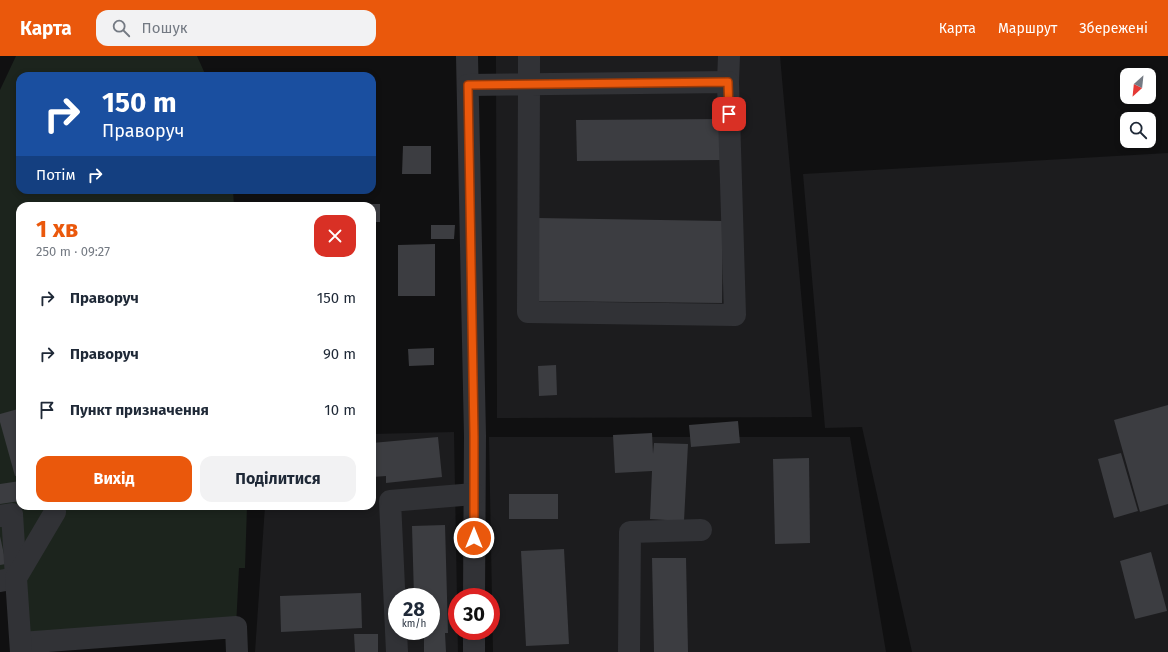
<!DOCTYPE html>
<html lang="uk">
<head>
<meta charset="utf-8">
<style>
	:root { --surface:#fff; --page:#f2f2f3; --text:#1f2937; --muted:#747a83; --accent:#ea580c }
	body { margin:0; font-family:"Fira Sans",sans-serif; background:var(--page); color:var(--text); height:100vh; display:flex; flex-direction:column; font-size:15px; white-space:nowrap }
	* { box-sizing:border-box; margin:0 }
	p { font-size:13px; color:var(--muted) }
	.icon { flex:none; width:22px; height:22px; fill:none; stroke:currentColor; stroke-width:2; stroke-linecap:round; stroke-linejoin:round }
	.map { position:relative; flex:1; overflow:hidden }
	.sheet { position:absolute; left:16px; top:146px; width:360px; height:308px; display:flex; flex-direction:column; background:var(--surface); border-radius:12px; box-shadow:0 2px 6px #0003 }
	.sheet>* { flex:none }
	.top-card { position:absolute; left:16px; top:16px; width:360px; height:122px; border-radius:12px; box-shadow:0 2px 6px #0003; background:#1a4fa0; color:#fff; overflow:hidden }
	.needle { width:26px; rotate:207deg }
	.controls { position:absolute; left:1120px; top:12px; display:grid; gap:8px }
	.controls a { display:grid; place-items:center; width:36px; height:36px; border-radius:8px; background:var(--surface); box-shadow:0 2px 6px #0003; font-size:20px }
	.speed { position:absolute; left:388px; top:532px; display:flex; gap:8px; font-size:20px; font-weight:700; text-align:center }
	.speed>* { display:grid; place-content:center; width:52px; height:52px; border-radius:50%; background:var(--surface); box-shadow:0 2px 6px #0003; line-height:1 }
	.speed small { font-size:10px; font-weight:400 }
	.speed .limit { border:6px solid #d22; background:#fff; color:#111 }
	.pin { position:absolute; display:grid; place-items:center; width:34px; height:34px; color:#fff; margin:-17px; border-radius:8px; box-shadow:0 2px 6px #0006 }
	.me { position:absolute; width:44px; margin:-22px; rotate:0deg; stroke-linejoin:round; filter:drop-shadow(0 0 3px #0008) }
	.turn { display:flex; align-items:center; gap:14px; height:84px; padding:0 20px; font-size:18px }
	.turn .icon { width:52px; height:52px; stroke-width:2.5 }
	.turn b { display:block; font-size:28px; line-height:34px }
	.then { display:flex; align-items:center; height:38px; padding:0 20px; background:#0003; gap:8px; font-size:15px }
	.round { display:grid; place-items:center; flex:none; width:42px; height:42px; border-radius:12px; background:var(--page) }
	.head { display:flex; align-items:center; justify-content:space-between; height:68px; padding:0 20px }
	h1 { font-size:24px; font-weight:700; line-height:30px; color:var(--accent) }
	.primary-button { display:flex; gap:8px; margin-top:auto; padding:8px 20px }
	.primary-button a { flex:1; height:46px; border-radius:12px; background:var(--accent); color:#fff; font-size:16px; font-weight:700; line-height:46px; text-align:center }
	.primary-button a+a { background:var(--page); color:var(--text) }
	ul { padding:0; list-style:none }
	li { display:flex; align-items:center; gap:12px; height:56px; padding:0 20px }
	li div { flex:1 }
	li b { display:block; font-size:15px }
	li em { font-style:normal }
	header { display:flex; align-items:center; gap:24px; box-sizing:border-box; height:56px; padding:0 20px; background:var(--accent); color:#fff }
	header strong { font-size:19px }
	nav { display:flex; gap:22px; margin-inline-start:auto; font-size:14px }
	.search { width:280px; height:36px; background:var(--page); display:flex; align-items:center; gap:10px; box-sizing:border-box; padding:0 14px; border-radius:12px; color:var(--muted); font-size:15px }
	.map>svg:first-child { display:block }
</style>
</head>
<body>
<header>
<strong>Карта</strong>
<div class="search"><svg class="icon" aria-label="search" viewBox="0 0 24 24"><circle cx="10" cy="10" r="6"/><path d="M15 15l6 6"/></svg>Пошук</div>
<nav><a>Карта</a><a>Маршрут</a><a>Збережені</a></nav>
</header>
<div class="map">
<svg width="1168" height="596" viewBox="0 0 1168 596">
	<rect width="100%" height="100%" fill="#101011"/>
	<g fill="#1c1c1e" fill-rule="evenodd">
		<path d="M496 0H780L812 361 497 362Z"/>
		<path d="M1168 97V596H912L862 371 825 372 803 118Z"/>
		<path d="M454 376 458 596H255L265 450H372V378ZM397 541H431V575H397Z"/>
		<path d="M489 381H850L886 596H493Z"/>
	</g>
	<path fill="#1c241d" d="M16 0H197L206 20H20V134H233L234 150H20V450H247L245 512H239L236 571 21 587 16 522 0 524V34Z"/>
	<g fill="#3c3d41">
		<path d="M722 63V104L577 105 576 64Z"/>
		<path d="M403 90H431V118H402Z"/>
		<path d="M358 148H380V166H372V150H358Z"/>
		<path d="M538 162 723 165 722 247 537 245Z"/>
		<path d="M431 169H455L454 183H431Z"/>
		<path d="M435 188V240H398V189Z"/>
		<path d="M434 292V309L409 310 408 293Z"/>
		<path d="M556 309 557 339 539 340 538 310Z"/>
		<path d="M1168 349V448L1140 456 1114 364Z"/>
		<path d="M18 353 20 359V419L15 420 0 366V358Z"/>
		<path d="M738 365 740 387 691 391 689 369Z"/>
		<path d="M652 377 653 398 654 387 688 388 684 465 650 463 652 415 615 417 613 379Z"/>
		<path d="M438 381 442 421 386 427V420L372 421V387Z"/>
		<path d="M1121 397 1138 455 1114 462 1098 403Z"/>
		<path d="M809 402 810 487 775 488 773 403Z"/>
		<path d="M20 425V445L0 448V428Z"/>
		<rect x="509" y="438" width="49" height="25"/>
		<path d="M445 469 448 577H445L446 596H424V577L415 578V575H431V541H414L412 470Z"/>
		<path d="M0 480 6 508 0 509Z"/>
		<path d="M564 493 569 588 526 590 521 495Z"/>
		<path d="M1151 496 1167 555 1135 563 1120 505Z"/>
		<path d="M652 502H686L688 596H654Z"/>
		<path d="M361 537 362 572 281 576 280 540Z"/>
		<path d="M354 578H378V596H355Z"/>
	</g>
	<g fill="none" stroke-linecap="round" stroke-linejoin="round">
		<g stroke="#313236" stroke-width="22">
			<path d="M467 0 475 380 474 541"/>
			<path d="M728 26 729 0"/>
			<path d="M468 29 728 26 735 259 528 256 529 29V0"/>
			<path d="M0 460 12 458 16 522 0 525"/>
			<path d="M21 587 236 571 237 596"/>
			<path d="M21 596 16 522 55 456 54 450"/>
			<path d="M397 596 390 445 474 438"/>
			<path d="M474 596V575"/>
			<path d="M629 596 630 476 701 474"/>
		</g>
	</g>
	<g fill="none" stroke-linecap="round" stroke-linejoin="round">
		<g stroke="#983908" stroke-width="10">
			<path id="route" d="M474 482V380L468 29 728 26 729 58"/>
		</g>
		<use href="#route" stroke="#ea580c" stroke-width="7"/>
	</g>
</svg>
<div class="controls">
<a><svg class="needle" viewBox="-14 -14 28 28"><path d="M0-13l5 13h-10z" fill="#e53935"/><path d="M0 13l5-13h-10z" fill="#747a83"/></svg></a>
<a><svg class="icon" aria-label="search" viewBox="0 0 24 24"><circle cx="10" cy="10" r="6"/><path d="M15 15l6 6"/></svg></a>
</div>
<div class="speed"><div>28<small>km/h</small></div><div class="limit">30</div></div>
<div class="pin" style="left:729px;top:58px;background:#d93025"><svg class="icon" aria-label="arrive" viewBox="0 0 24 24"><path d="M6 21V4h12l-3 4 3 4H6"/></svg></div>
<svg class="me" style="left:474px;top:482px" viewBox="-20 -20 40 40"><circle r="17" fill="#ea580c" stroke="#fff" stroke-width="3"/><path d="M0-11L8 9 0 5-8 9z" fill="#fff"/></svg>
<div class="top-card">
<div class="turn"><svg class="icon" aria-label="right" viewBox="0 0 24 24"><path d="M7 20v-9h11M14 6l5 5-5 5"/></svg><div><b>150 m</b>Праворуч</div></div>
<div class="then">Потім<svg class="icon" aria-label="right" viewBox="0 0 24 24"><path d="M7 20v-9h11M14 6l5 5-5 5"/></svg></div>
</div>
<section class="sheet">
<div class="head"><div><h1>1 хв</h1><p>250 m · 09:27</p></div><a class="round" style="background:#d93025;color:#fff"><svg class="icon" aria-label="close" viewBox="0 0 24 24"><path d="M6 6l12 12M18 6L6 18"/></svg></a></div>
<ul>
<li><svg class="icon" aria-label="right" viewBox="0 0 24 24"><path d="M7 20v-9h11M14 6l5 5-5 5"/></svg><div><b>Праворуч</b></div><em>150 m</em></li>
<li><svg class="icon" aria-label="right" viewBox="0 0 24 24"><path d="M7 20v-9h11M14 6l5 5-5 5"/></svg><div><b>Праворуч</b></div><em>90 m</em></li>
<li><svg class="icon" aria-label="arrive" viewBox="0 0 24 24"><path d="M6 21V4h12l-3 4 3 4H6"/></svg><div><b>Пункт призначення</b></div><em>10 m</em></li>
</ul>
<div class="primary-button"><a>Вихід</a><a>Поділитися</a></div>
</section>
</div>
</body>
</html>
